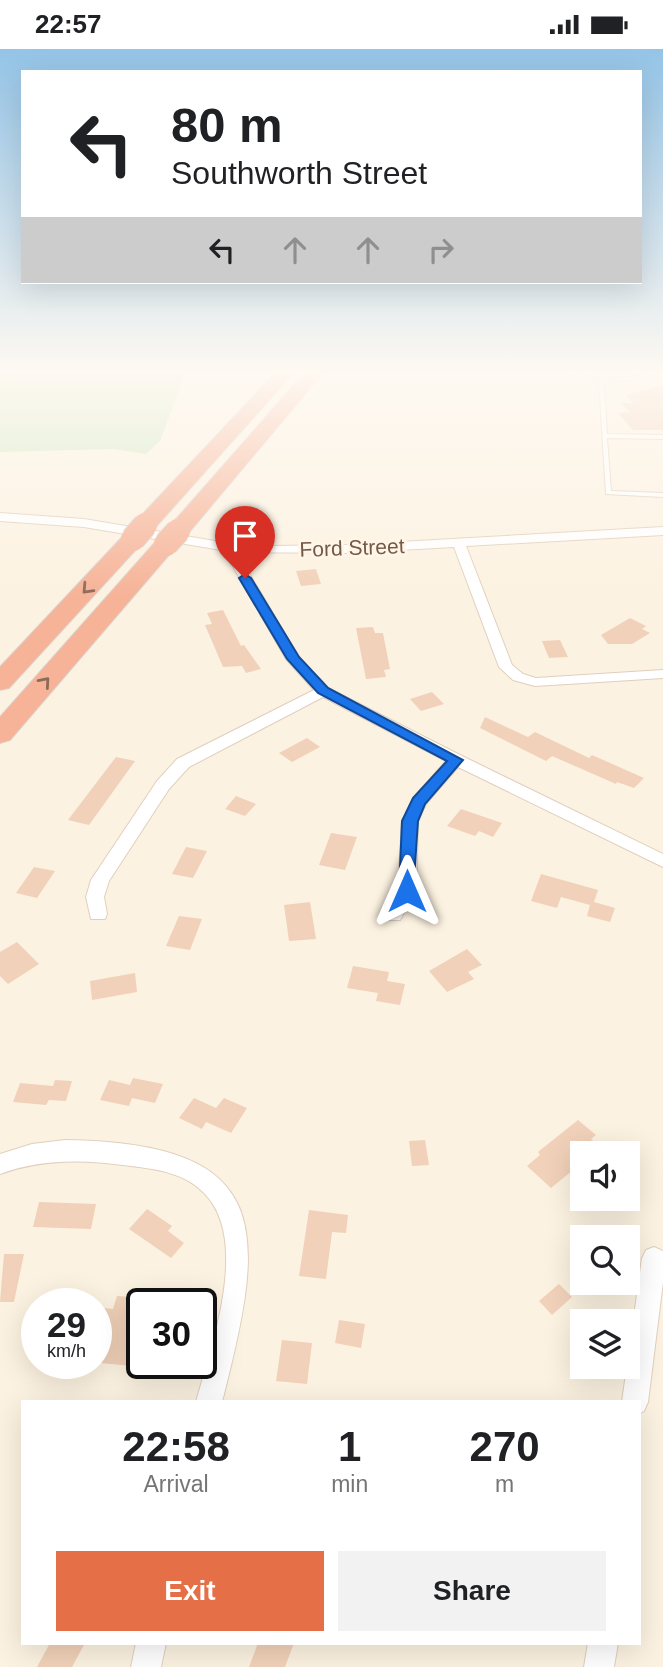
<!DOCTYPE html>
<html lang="en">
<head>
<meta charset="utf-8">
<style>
	:root { --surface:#fff; --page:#f2f2f2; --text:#202124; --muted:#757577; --accent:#e56f47 }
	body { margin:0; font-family:Arial,sans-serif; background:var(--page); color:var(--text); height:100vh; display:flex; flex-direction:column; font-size:26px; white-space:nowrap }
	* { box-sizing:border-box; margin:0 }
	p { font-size:23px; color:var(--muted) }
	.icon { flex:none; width:38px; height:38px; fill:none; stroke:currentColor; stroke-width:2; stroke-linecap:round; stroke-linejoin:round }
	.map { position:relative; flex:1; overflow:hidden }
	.side { position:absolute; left:21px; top:1351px; width:620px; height:245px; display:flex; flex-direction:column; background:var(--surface); border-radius:0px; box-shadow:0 7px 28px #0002 }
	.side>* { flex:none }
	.top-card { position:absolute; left:21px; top:21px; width:621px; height:214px; border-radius:0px; box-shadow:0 7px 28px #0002; background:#fff; color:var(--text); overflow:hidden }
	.buttons { position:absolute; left:570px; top:1092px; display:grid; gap:14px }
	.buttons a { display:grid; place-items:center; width:70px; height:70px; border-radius:0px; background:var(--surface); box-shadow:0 7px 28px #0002; font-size:35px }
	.speed { position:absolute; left:21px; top:1239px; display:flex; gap:14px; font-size:35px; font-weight:700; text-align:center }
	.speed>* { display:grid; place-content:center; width:91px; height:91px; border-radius:50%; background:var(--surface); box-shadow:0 7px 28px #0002; line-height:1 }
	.speed small { font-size:18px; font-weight:400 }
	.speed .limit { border:4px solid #111; border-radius:10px; background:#fff; color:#111 }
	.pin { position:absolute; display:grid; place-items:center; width:60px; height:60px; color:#fff; margin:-72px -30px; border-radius:50% 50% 50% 0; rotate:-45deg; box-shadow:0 0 7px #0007 }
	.pin .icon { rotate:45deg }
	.me { position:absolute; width:77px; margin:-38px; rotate:0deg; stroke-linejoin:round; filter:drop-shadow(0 0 5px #0008) }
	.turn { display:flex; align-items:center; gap:24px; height:147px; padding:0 35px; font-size:32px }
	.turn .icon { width:91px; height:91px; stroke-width:2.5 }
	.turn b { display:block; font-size:49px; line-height:60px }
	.lanes { display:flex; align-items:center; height:66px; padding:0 35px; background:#0003; justify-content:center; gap:35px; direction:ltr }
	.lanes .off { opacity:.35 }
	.eta { display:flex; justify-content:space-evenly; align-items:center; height:119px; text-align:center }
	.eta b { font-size:42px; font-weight:700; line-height:49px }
	.action { display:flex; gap:14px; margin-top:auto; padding:14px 35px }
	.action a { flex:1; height:80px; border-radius:0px; background:var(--accent); color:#fff; font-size:28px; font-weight:700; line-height:80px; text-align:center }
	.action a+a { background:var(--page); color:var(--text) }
	.status { display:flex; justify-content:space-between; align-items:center; height:49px; padding:0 35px; background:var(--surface); direction:ltr }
	.status svg { height:19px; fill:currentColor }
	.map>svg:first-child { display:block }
</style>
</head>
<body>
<div class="status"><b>22:57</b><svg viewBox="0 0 49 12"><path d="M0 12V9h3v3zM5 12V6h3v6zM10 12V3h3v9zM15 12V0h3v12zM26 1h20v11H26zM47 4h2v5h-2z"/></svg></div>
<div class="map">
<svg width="663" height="1618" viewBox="0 0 663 1618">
	<rect width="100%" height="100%" fill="#fcf2e1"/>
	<path fill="#d0e9c0" d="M27 320H185L186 323 160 392 146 405 114 400 0 403V327Z"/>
	<g fill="#f1d1b9">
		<path d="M663 336V381H633L618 364 630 363 621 354H633L626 346Z"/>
		<path d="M316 520 321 535 301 537 296 522Z"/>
		<path d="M223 561 241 597 244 596 261 620 246 624 242 617 223 618 205 576 212 575 207 564Z"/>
		<path d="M630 569 646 577 642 580 650 584 632 595H608L601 586Z"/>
		<path d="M373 578 375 584H383L390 620 384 621 386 628 366 630 356 579Z"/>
		<path d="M560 591 568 608 549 609 542 592Z"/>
		<path d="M432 643 444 655 421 662 410 650Z"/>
		<path d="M485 668 528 688 535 683 589 709 592 706 644 729 634 739 617 733 616 735 552 707 546 712 480 679Z"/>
		<path d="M307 689 320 698 292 713 279 704Z"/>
		<path d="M116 708 135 712 89 776 68 771Z"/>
		<path d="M236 747 256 755 245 767 225 760Z"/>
		<path d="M461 760 502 774 493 788 479 782 475 787 447 777Z"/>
		<path d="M331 784 357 788 345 821 319 816Z"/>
		<path d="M186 798 207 802 193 829 172 825Z"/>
		<path d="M34 818 55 822 37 849 16 844Z"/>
		<path d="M541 825 598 841 594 853 615 859 610 873 587 867 590 856 561 848 557 859 531 852Z"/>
		<path d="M310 853 316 890 289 892 284 856Z"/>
		<path d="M179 867 202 870 190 901 166 897Z"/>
		<path d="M17 893 39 915 8 935 0 927V903Z"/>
		<path d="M467 900 482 916 468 923 474 930 447 943 429 922Z"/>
		<path d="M353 917 389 923 387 932 405 935 400 956 376 952 378 944 347 939Z"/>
		<path d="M135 924 137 943 92 951 90 932Z"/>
		<path d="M133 1029 163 1035 155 1054 132 1049 129 1057 100 1051 109 1031 130 1036Z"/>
		<path d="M55 1031 72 1032 66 1052 49 1051 46 1056 13 1053 20 1034 53 1037Z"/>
		<path d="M194 1049 216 1059 224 1049 247 1059 231 1084 206 1073 202 1080 179 1069Z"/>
		<path d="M578 1071 596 1086 591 1090 607 1104H583V1113L551 1139 527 1117 540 1106 538 1103Z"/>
		<path d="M425 1091 429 1116 412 1117 409 1092Z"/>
		<path d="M39 1153 96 1155 91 1180 33 1178Z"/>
		<path d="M147 1160 172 1177 168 1182 184 1194 171 1209 129 1180Z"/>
		<path d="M309 1161 348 1166 346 1184 332 1183 326 1230 299 1227Z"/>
		<path d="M4 1205H24L14 1253H0Z"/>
		<path d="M559 1235 572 1248 552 1266 539 1252Z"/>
		<path d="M117 1247 145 1249 131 1317 101 1314 109 1280 97 1279 102 1259 113 1260Z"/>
		<path d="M339 1271 365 1275 361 1299 335 1294Z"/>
		<path d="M282 1291 312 1294 307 1335 276 1332Z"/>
		<path d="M50 1594H85L72 1618H37Z"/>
		<path d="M258 1594H294L285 1618H249Z"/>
	</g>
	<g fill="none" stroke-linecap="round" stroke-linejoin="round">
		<g stroke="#e0cfbd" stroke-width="2">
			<path id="service" d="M549 320C567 320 585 329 603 329 624 330 643 326 663 322V324L633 331 604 332 607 385 663 386V390L607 389 611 442 663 444V448L606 445 599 332Z"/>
		</g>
		<g stroke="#e0cfbd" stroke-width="2">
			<g id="minor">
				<path d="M0 464 84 470 233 495 270 497 346 496 663 478V486L466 497 512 616 523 625 536 629 663 621V629L535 637 513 631 499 618 454 498 346 504 240 503V509L299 608 328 639 462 707 663 805V818L458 718 426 755 418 772 416 842 400 871H386L384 866 398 842 402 772 413 749 446 712 323 648 189 718 169 740 109 832 104 848 107 865 105 870H91L86 848 91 831 157 732 177 710 314 641 286 610 228 509 227 502 84 478 0 472Z"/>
				<path d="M65 1091C277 1094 266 1182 222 1353H196C211 1298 251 1191 204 1144 185 1124 156 1120 131 1117 85 1111 44 1109 0 1125V1105L32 1095Z"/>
				<path d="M654 1198 663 1202V1233L648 1353 644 1362 639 1365V1353H622L642 1209 646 1201Z"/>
				<path d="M136 1594H166L161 1618H131Z"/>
				<path d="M588 1594H618L614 1618H584Z"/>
			</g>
		</g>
		<g stroke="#dbd4cf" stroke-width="2">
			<g id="motorway">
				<path d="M279 320H297L153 481H137L134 476 137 471Z"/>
				<path d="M308 320H326L186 487H170L167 482 170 477Z"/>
				<path d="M133 483 144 490 141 495 9 639 0 641V618L125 485Z"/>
				<path d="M166 488 174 490 177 495 174 500 10 691 0 694V668L158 490Z"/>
			</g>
		</g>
		<use href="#service" fill="#fff" fill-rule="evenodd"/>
		<use href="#minor" fill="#fff" fill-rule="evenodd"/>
		<use href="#motorway" fill="#f6b398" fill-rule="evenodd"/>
		<g stroke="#dbd4cf" stroke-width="26" stroke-linecap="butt">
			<g id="motorway-bridge">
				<path d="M133 490 145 476"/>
				<path d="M166 495 178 482"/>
			</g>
		</g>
		<use href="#motorway-bridge" stroke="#f6b398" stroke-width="24"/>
	</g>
	<defs><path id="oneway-chevron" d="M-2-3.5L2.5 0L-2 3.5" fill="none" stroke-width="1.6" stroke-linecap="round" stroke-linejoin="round" transform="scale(1.75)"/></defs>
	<g stroke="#8d6b58">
		<use href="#oneway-chevron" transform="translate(87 540) rotate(133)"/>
		<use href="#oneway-chevron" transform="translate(45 633) rotate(-49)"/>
	</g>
	<linearGradient id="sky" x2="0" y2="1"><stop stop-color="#94c4e7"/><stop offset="0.59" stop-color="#fef9f2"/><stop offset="1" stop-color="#fef9f2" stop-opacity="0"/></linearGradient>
	<rect width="663" height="547" fill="url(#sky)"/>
	<path fill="#1a73e8" stroke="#114b97" stroke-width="2" d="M245 525 251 529 299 608 328 639 463 711 425 755 418 772 413 846 407 847 399 842 402 772 413 749 447 712 318 644 287 610 239 529Z"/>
	<g text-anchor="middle" stroke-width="6" stroke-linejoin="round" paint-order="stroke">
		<g font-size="21" fill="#735948" stroke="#fff6e7">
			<text transform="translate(352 499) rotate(-2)" y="7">Ford Street</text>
		</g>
	</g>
</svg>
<div class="buttons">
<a><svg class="icon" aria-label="sound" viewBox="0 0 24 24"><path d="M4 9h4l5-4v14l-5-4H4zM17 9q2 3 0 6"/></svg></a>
<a><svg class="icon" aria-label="search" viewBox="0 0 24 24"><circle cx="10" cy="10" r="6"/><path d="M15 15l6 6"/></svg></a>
<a><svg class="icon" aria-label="layers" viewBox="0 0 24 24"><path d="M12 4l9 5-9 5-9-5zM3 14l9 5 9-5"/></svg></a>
</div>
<div class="speed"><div>29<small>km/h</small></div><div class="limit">30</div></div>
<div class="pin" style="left:245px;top:529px;background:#d93025"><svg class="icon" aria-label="arrive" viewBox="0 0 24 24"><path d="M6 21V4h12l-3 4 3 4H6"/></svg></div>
<svg class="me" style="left:407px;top:842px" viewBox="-20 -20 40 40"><path d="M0-17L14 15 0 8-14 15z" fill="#1a73e8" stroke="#fff" stroke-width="4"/></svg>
<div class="top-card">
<div class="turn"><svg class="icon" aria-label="left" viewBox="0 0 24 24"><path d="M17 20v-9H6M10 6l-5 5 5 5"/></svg><div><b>80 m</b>Southworth Street</div></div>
<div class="lanes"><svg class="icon" aria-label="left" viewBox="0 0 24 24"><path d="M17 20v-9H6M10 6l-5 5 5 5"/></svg><svg class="icon off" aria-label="ahead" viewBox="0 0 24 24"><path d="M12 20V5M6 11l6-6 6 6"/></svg><svg class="icon off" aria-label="ahead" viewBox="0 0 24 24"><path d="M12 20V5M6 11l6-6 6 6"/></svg><svg class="icon off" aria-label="right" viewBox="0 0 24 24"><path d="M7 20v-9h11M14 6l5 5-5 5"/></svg></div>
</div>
<section class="side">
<div class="eta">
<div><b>22:58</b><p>Arrival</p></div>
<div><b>1</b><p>min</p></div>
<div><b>270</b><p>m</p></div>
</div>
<div class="action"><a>Exit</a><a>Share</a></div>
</section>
</div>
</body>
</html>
